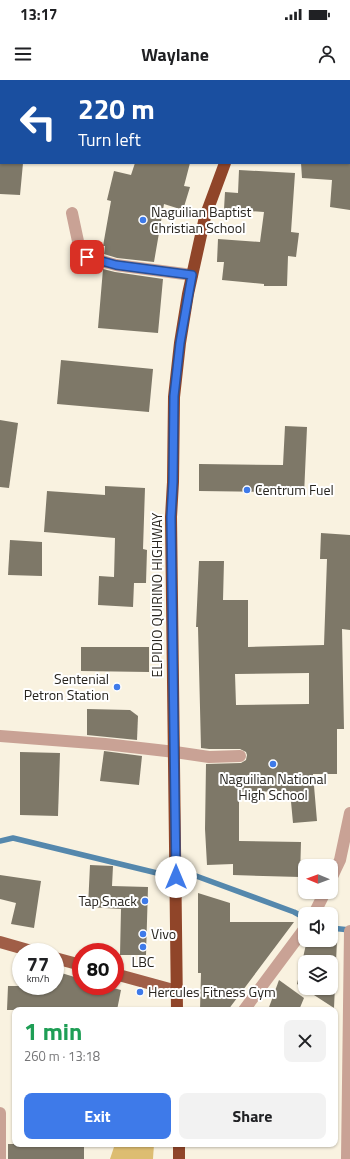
<!DOCTYPE html>
<html lang="en">
<head>
<meta charset="utf-8">
<style>
	:root { --surface:#fff; --page:#f2f2f2; --text:#202124; --muted:#757577; --accent:#3e7ae9 }
	body { margin:0; font-family:"Titillium Web",sans-serif; background:var(--page); color:var(--text); height:100vh; display:flex; flex-direction:column; font-size:15px; white-space:nowrap }
	* { box-sizing:border-box; margin:0 }
	p { font-size:13px; color:var(--muted) }
	.icon { flex:none; width:22px; height:22px; fill:none; stroke:currentColor; stroke-width:2; stroke-linecap:round; stroke-linejoin:round }
	.map { position:relative; flex:1; overflow:hidden }
	.details { position:absolute; left:12px; top:927px; width:326px; height:140px; display:flex; flex-direction:column; background:var(--surface); border-radius:8px; box-shadow:0 1px 3px #0004 }
	.details>* { flex:none }
	.top-card { position:absolute; left:0px; top:0px; width:350px; height:84px; box-shadow:0 1px 3px #0004; background:#1a4fa0; color:#fff; overflow:hidden }
	.needle { width:26px; rotate:271deg }
	.tools { position:absolute; left:298px; top:779px; display:grid; gap:8px }
	.tools a { display:grid; place-items:center; width:40px; height:40px; border-radius:8px; background:var(--surface); box-shadow:0 1px 3px #0004; font-size:20px }
	.speed { position:absolute; left:12px; top:863px; display:flex; gap:8px; font-size:20px; font-weight:700; text-align:center }
	.speed>* { display:grid; place-content:center; width:52px; height:52px; border-radius:50%; background:var(--surface); box-shadow:0 1px 3px #0004; line-height:1 }
	.speed small { font-size:10px; font-weight:400 }
	.speed .limit { border:6px solid #d22; background:#fff; color:#111 }
	.pin { position:absolute; display:grid; place-items:center; width:34px; height:34px; color:#fff; margin:-17px; border-radius:8px; box-shadow:0 2px 6px #0006 }
	.me { position:absolute; width:44px; margin:-22px; rotate:0deg; stroke-linejoin:round; filter:drop-shadow(0 0 3px #0008) }
	.turn { display:flex; align-items:center; gap:14px; height:84px; padding:0 12px; font-size:18px }
	.turn .icon { width:52px; height:52px; stroke-width:2.5 }
	.turn b { display:block; font-size:28px; line-height:34px }
	.round { display:grid; place-items:center; flex:none; width:42px; height:42px; border-radius:8px; background:var(--page) }
	.overview { display:flex; align-items:center; justify-content:space-between; height:68px; padding:0 12px }
	h1 { font-size:24px; font-weight:700; line-height:30px; color:#1e9e55 }
	.cta { display:flex; gap:8px; margin-top:auto; padding:8px 12px }
	.cta a { flex:1; height:46px; border-radius:8px; background:var(--accent); color:#fff; font-size:16px; font-weight:700; line-height:46px; text-align:center }
	.cta a+a { background:var(--page); color:var(--text) }
	.status { display:flex; justify-content:space-between; align-items:center; height:28px; padding:0 20px; background:var(--surface); direction:ltr }
	.status svg { height:11px; fill:currentColor }
	header { display:flex; justify-content:space-between; align-items:center; height:52px; padding:0 12px; background:var(--surface); font-size:18px; font-weight:700 }
	.map>svg:first-child { display:block }
</style>
</head>
<body>
<div class="status"><b>13:17</b><svg viewBox="0 0 49 12"><path d="M0 12V9h3v3zM5 12V6h3v6zM10 12V3h3v9zM15 12V0h3v12zM26 1h20v11H26zM47 4h2v5h-2z"/></svg></div>
<header><svg class="icon" aria-label="menu" viewBox="0 0 24 24"><path d="M4 6h16M4 12h16M4 18h16"/></svg>Waylane<svg class="icon" aria-label="person" viewBox="0 0 24 24"><circle cx="12" cy="8" r="4"/><path d="M4 21q1-7 8-7t8 7"/></svg></header>
<div class="map">
<svg width="350" height="1079" viewBox="0 0 350 1079">
	<rect width="100%" height="100%" fill="#f9f2e0"/>
	<path fill="#ddbd71" d="M115 1064H154L153 1079H110Z"/>
	<g fill="none" stroke-linecap="round" stroke-linejoin="round">
		<g stroke="#5588ad" stroke-width="5.5">
			<path d="M0 761 13 758 157 793"/>
			<path d="M188 793 294 832 305 838"/>
			<path d="M331 848 350 850"/>
		</g>
	</g>
	<g fill="#7e7868" fill-rule="evenodd">
		<path d="M0 83H23L20 115 0 114Z"/>
		<path d="M135 83H190L184 106 190 107 183 130 164 124 154 182 117 178 104 174 105 166H103L111 121 107 120 114 91 131 95Z"/>
		<path d="M301 83H350V130L330 127 332 100 302 98Z"/>
		<path d="M239 90 295 93 291 152 299 153 296 177 288 176 287 206H264V204L222 200 224 182H217L218 159 260 162 264 132 224 129 225 112 238 113Z"/>
		<path d="M103 189 115 192 163 199 158 253 98 248Z"/>
		<path d="M61 280 153 289 149 332 57 324Z"/>
		<path d="M0 340 18 343 9 408 0 407Z"/>
		<path d="M285 346 307 347 304 415 282 414V412L199 411V384L283 385Z"/>
		<path d="M105 406 145 408 143 469 147 470 146 503H134L133 527 98 525 99 496 114 497 115 458 44 452 47 411 105 415Z"/>
		<path d="M321 453 350 455V550L342 549 344 649H337V694H313L317 741 293 743 290 711 239 712V761L301 762 300 797 233 795V784L207 785 205 749 206 684 241 683 246 680 247 675 246 672 240 669H209L201 668 198 547H196L199 481H224L223 520H248V567L324 565 327 479H320ZM309 593V624L236 625 235 594Z"/>
		<path d="M10 460 42 462V496L8 495Z"/>
		<path d="M81 567H149V592L81 591Z"/>
		<path d="M87 629 130 630 138 636 137 660 87 655Z"/>
		<path d="M104 671 142 676 139 705 100 701Z"/>
		<path d="M20 672 60 673 58 736 20 735Z"/>
		<path d="M90 785 113 786 112 806 148 807 146 875H120L121 829 88 827Z"/>
		<path d="M0 795 41 801 34 848 11 844 16 823 0 819Z"/>
		<path d="M198 813 230 823V842H294L228 930H200L201 893H198Z"/>
		<path d="M307 860H337L334 928 297 904ZM305 882H331V908H305Z"/>
		<path d="M55 891 81 899V906H106L121 910 117 930H7L8 906H55Z"/>
		<path d="M279 900 304 918 299 930H268Z"/>
		<rect x="8" y="1064" width="76" height="15"/>
	</g>
	<g fill="none" stroke-linecap="round" stroke-linejoin="round">
		<g stroke="#c9a295" stroke-width="12">
			<path d="M72 133 79 166 87 177 116 185 192 195"/>
			<path d="M0 656 105 664 175 672 209 677 240 676"/>
			<path d="M331 799 340 780 350 733"/>
			<path d="M314 834 325 812"/>
			<path d="M244 930 305 848"/>
			<path d="M0 1033V1079"/>
			<path d="M347 1079 350 851"/>
		</g>
		<g stroke="#a05e47" stroke-width="12">
			<path d="M0 862 35 872"/>
			<path d="M55 878 81 885"/>
			<path d="M115 894 177 911"/>
		</g>
		<g stroke="#904529" stroke-width="12">
			<path d="M261 1 262 0"/>
			<path d="M177 930 171 437 173 402 174 317 180 263 188 214 205 137 225 83"/>
			<path d="M179 1079V1064"/>
		</g>
	</g>
	<g fill="none" stroke-linecap="round" stroke-linejoin="round">
		<g stroke="#284f97" stroke-width="10">
			<path id="route" d="M87 177 116 185 192 195 180 263 174 316 173 402 171 437 176 797"/>
		</g>
		<use href="#route" stroke="#3e7ae9" stroke-width="7"/>
	</g>
	<g fill="#3e7ae9" stroke="#fff" stroke-width="1.5">
		<circle cx="143" cy="140" r="4"/>
		<circle cx="247" cy="410" r="4"/>
		<circle cx="117" cy="607" r="4"/>
		<circle cx="273" cy="684" r="4"/>
		<circle cx="145" cy="821" r="4"/>
		<circle cx="143" cy="854" r="4"/>
		<circle cx="143" cy="867" r="4"/>
		<circle cx="140" cy="912" r="4"/>
	</g>
	<g text-anchor="middle" stroke-width="4" stroke-linejoin="round" paint-order="stroke">
		<g font-size="14" fill="#28251f" stroke="#fff" text-anchor="start">
			<text x="151" y="137">Naguilian Baptist<tspan x="151" dy="16">Christian School</tspan></text>
			<text x="255" y="415">Centrum Fuel</text>
			<text x="109" y="604" text-anchor="end">Sentenial<tspan x="109" dy="16">Petron Station</tspan></text>
			<text x="273" y="704" text-anchor="middle">Naguilian National<tspan x="273" dy="16">High School</tspan></text>
			<text x="137" y="826" text-anchor="end">Tap Snack</text>
			<text x="151" y="859">Vivo</text>
			<text x="143" y="887" text-anchor="middle">LBC</text>
			<text x="148" y="917">Hercules Fitness Gym</text>
		</g>
		<g font-size="14" fill="#28251f" stroke="#fff">
			<text transform="translate(157 515) rotate(-90)" y="5">ELPIDIO QUIRINO HIGHWAY</text>
		</g>
	</g>
</svg>
<div class="tools">
<a><svg class="needle" viewBox="-14 -14 28 28"><path d="M0-13l5 13h-10z" fill="#e53935"/><path d="M0 13l5-13h-10z" fill="#757577"/></svg></a>
<a><svg class="icon" aria-label="sound" viewBox="0 0 24 24"><path d="M4 9h4l5-4v14l-5-4H4zM17 9q2 3 0 6"/></svg></a>
<a><svg class="icon" aria-label="layers" viewBox="0 0 24 24"><path d="M12 4l9 5-9 5-9-5zM3 14l9 5 9-5"/></svg></a>
</div>
<div class="speed"><div>77<small>km/h</small></div><div class="limit">80</div></div>
<div class="pin" style="left:87px;top:177px;background:#d93025"><svg class="icon" aria-label="arrive" viewBox="0 0 24 24"><path d="M6 21V4h12l-3 4 3 4H6"/></svg></div>
<svg class="me" style="left:176px;top:797px" viewBox="-20 -20 40 40"><circle r="19" fill="#fff"/><path d="M0-13L10 11 0 6-10 11z" fill="#3e7ae9"/></svg>
<div class="top-card">
<div class="turn"><svg class="icon" aria-label="left" viewBox="0 0 24 24"><path d="M17 20v-9H6M10 6l-5 5 5 5"/></svg><div><b>220 m</b>Turn left</div></div>
</div>
<section class="details">
<div class="overview"><div><h1>1 min</h1><p>260 m · 13:18</p></div><a class="round"><svg class="icon" aria-label="close" viewBox="0 0 24 24"><path d="M6 6l12 12M18 6L6 18"/></svg></a></div>
<div class="cta"><a>Exit</a><a>Share</a></div>
</section>
</div>
</body>
</html>
